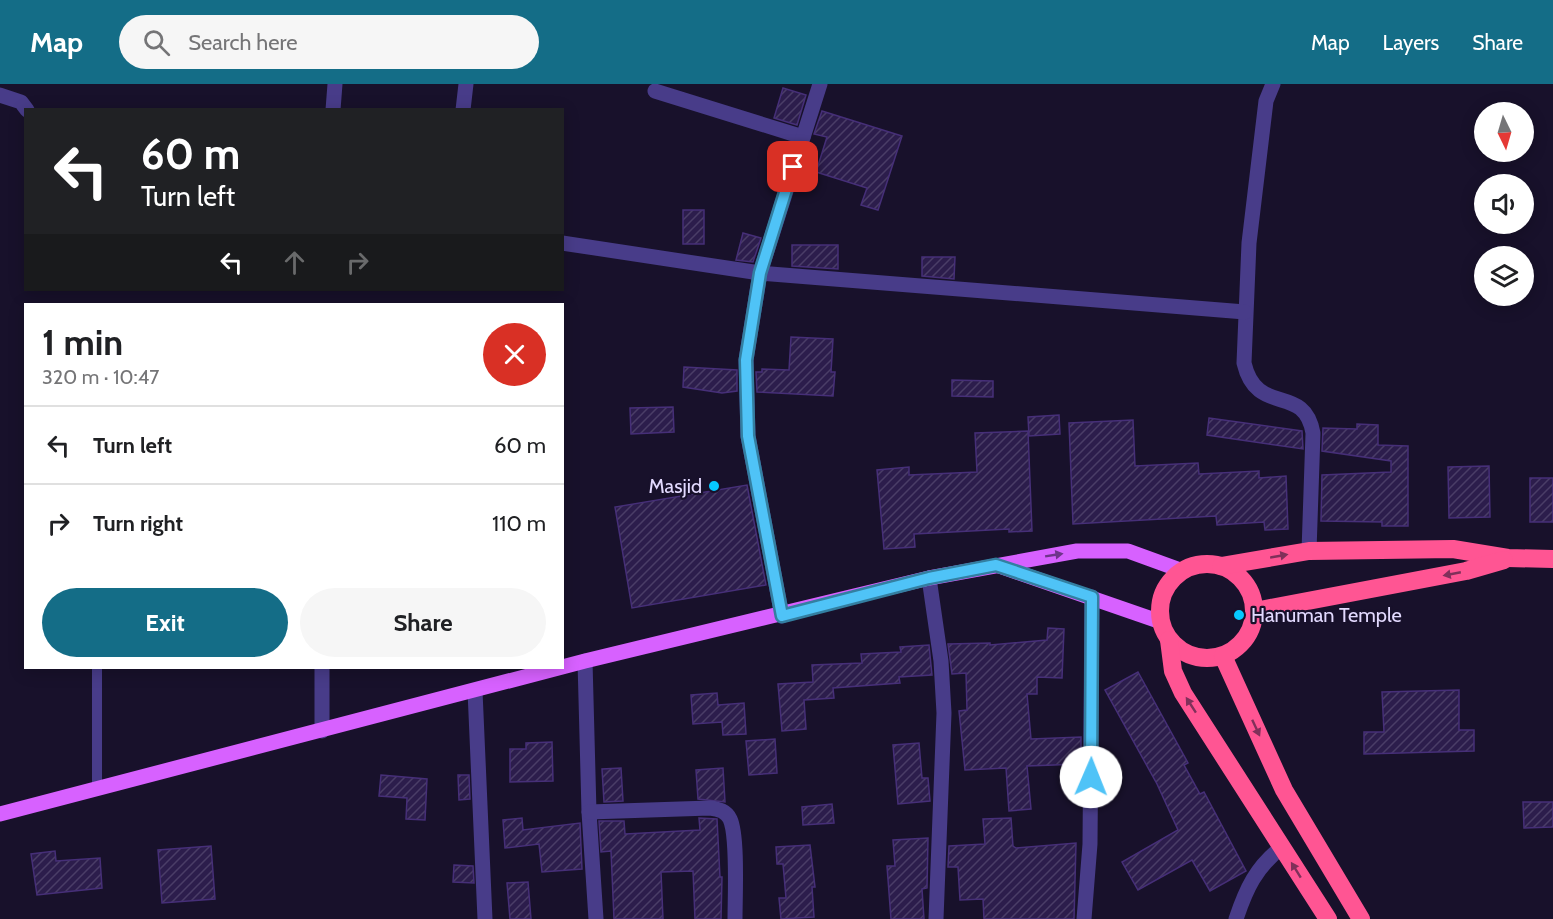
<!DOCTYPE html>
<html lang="en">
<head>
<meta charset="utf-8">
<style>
	:root { --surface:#fff; --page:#f6f6f6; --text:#202124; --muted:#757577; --line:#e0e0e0; --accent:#146d87 }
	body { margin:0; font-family:Cabin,sans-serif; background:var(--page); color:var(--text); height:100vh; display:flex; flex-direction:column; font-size:22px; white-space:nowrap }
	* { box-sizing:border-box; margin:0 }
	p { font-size:20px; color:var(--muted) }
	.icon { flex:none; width:33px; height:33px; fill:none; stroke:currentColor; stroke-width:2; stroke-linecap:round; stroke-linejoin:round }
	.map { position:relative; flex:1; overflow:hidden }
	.drawer { position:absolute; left:24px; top:219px; width:540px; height:366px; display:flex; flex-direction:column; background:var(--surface); border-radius:0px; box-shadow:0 3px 15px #0003 }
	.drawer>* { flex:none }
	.hud { position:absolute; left:24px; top:24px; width:540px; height:183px; border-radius:0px; box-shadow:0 3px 15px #0003; background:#202124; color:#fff; overflow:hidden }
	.needle { width:39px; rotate:175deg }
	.fabs { position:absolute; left:1474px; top:18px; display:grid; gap:12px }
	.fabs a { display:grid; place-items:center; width:60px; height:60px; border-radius:50%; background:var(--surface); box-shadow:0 3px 15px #0003; font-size:30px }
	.pin { position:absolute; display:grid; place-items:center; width:51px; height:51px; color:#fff; margin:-26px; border-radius:12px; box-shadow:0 3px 9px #0006 }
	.me { position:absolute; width:66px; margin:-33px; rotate:1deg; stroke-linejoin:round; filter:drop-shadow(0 0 4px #0008) }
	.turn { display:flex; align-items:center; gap:21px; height:126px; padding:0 18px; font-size:27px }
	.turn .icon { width:78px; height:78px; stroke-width:2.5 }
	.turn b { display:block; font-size:42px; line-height:51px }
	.lanes { display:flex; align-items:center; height:57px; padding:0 18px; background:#0003; justify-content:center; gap:30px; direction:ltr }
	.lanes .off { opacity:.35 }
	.round { display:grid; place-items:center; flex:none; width:63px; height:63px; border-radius:32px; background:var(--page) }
	.head { display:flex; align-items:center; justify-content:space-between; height:102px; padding:0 18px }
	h1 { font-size:36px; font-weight:700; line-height:45px }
	.button { display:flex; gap:12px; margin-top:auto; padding:12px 18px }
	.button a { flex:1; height:69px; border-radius:36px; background:var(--accent); color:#fff; font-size:24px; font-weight:700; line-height:69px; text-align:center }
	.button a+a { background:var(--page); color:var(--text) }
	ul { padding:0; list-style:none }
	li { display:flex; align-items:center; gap:18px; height:78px; padding:0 18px; border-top:2px solid var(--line) }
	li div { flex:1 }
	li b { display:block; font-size:22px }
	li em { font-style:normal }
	header { display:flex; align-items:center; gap:36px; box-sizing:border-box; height:84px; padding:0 30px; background:var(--accent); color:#fff }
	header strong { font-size:28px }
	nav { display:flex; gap:33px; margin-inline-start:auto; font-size:21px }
	.search { width:420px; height:54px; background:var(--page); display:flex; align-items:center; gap:15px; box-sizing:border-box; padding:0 21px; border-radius:33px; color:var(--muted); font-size:22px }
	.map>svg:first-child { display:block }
</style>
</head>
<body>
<header>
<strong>Map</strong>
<div class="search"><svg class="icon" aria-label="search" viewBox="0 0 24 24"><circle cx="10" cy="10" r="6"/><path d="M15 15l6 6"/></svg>Search here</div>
<nav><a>Map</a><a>Layers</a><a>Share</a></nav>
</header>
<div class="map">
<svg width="1553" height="835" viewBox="0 0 1553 835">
	<defs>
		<pattern id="building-hatch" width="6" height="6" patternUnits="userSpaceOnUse" patternTransform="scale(1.5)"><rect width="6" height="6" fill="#2c1d4c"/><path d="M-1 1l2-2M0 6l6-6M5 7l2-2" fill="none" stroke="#4a3d67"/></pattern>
	</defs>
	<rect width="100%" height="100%" fill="#18112b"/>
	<g fill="url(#building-hatch)" stroke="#462f78" stroke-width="1.5">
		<path d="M783 4 806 11 797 41 774 34Z"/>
		<path d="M822 27 902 52 878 126 861 121 867 104 816 88 827 53 814 50Z"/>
		<rect x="683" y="126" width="21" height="34"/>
		<path d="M743 149 761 154 753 178 736 176Z"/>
		<path d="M792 161H838V185L792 182Z"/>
		<path d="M922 173H955L954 195 922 192Z"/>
		<path d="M791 253 833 255 831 288H835L833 312 757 308 756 288H762V285L789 286Z"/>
		<path d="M684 283 737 286V307L722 309 683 303Z"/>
		<path d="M952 296 993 297V313L952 312Z"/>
		<path d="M673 323 674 348 631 350 630 324Z"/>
		<path d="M1059 331 1060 350 1029 352 1028 333Z"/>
		<path d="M1209 334 1302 347 1303 365 1207 351Z"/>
		<path d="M1133 336 1135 382 1198 379 1199 390 1259 387V394L1286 392 1288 445 1265 446 1264 438 1217 441 1216 432 1073 440 1069 339Z"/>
		<path d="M1357 340 1378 341V361L1408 362V442H1382V438L1321 437 1322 391 1391 388V377L1322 367 1323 344 1357 345Z"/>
		<path d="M1028 347 1032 447 1009 448V445L914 450 915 463 884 465 877 386 909 383V391L977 388 975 349Z"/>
		<path d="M1489 382 1490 433 1449 434 1448 383Z"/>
		<rect x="1530" y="394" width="23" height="44"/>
		<path d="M747 401 766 501 632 524 615 423Z"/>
		<path d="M1048 544 1064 545 1062 594 1037 593V610H1027L1031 655 1081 653V680L1027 682 1031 725 1009 727 1006 684 965 686 959 627 967 626 966 589 952 590 948 560 990 559V561L1047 556Z"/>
		<path d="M929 561 932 591 899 593 900 599 833 604 834 614 804 616 806 645 782 647 778 600 813 598 812 581 862 579 861 570 901 568 900 563Z"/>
		<path d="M1138 588 1188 679 1184 681 1200 710 1204 708 1246 787 1210 807 1192 776 1138 806 1122 778 1178 746 1157 700 1105 606Z"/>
		<path d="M1459 606V646H1474V667L1364 670V648H1384L1382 608Z"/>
		<path d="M717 609 718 621 744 619 746 650 723 651 722 638 693 640 691 611Z"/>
		<path d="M775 655 777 689 749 691 746 657Z"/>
		<path d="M552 658 553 697 510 698V665H526V659Z"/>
		<path d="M919 659 922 694H928L930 717 898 720 893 661Z"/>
		<path d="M621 684 623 717 604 718 602 685Z"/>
		<path d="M723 684 725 718 698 715 696 686Z"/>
		<path d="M381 691 427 695 425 736 406 735 407 714 379 712Z"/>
		<path d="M458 691H469L470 715 459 716Z"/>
		<path d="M1523 718H1553V743L1524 744Z"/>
		<path d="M832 720 834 739 803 741 802 723Z"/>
		<path d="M522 734 523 746 580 739 582 785 542 788 539 760 505 764 503 736Z"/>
		<path d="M699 734 717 735 720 793H722L721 835H695L693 787 661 788 663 835H614L611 767 601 768 599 737H624L625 750 700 746Z"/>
		<path d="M1011 734 1013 762 1016 764 1076 759 1074 835H984L983 815 960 816 958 783H948L949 762 985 760 983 735Z"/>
		<path d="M928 754 927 804 922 805 924 835H891L887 782H895L893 756Z"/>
		<path d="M810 761 815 803H812L814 833 781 835 779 814H786L783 780H777L776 763Z"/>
		<path d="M211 762 215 815 162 819 158 766Z"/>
		<path d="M55 767 56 777 100 774 102 804 37 811 31 770Z"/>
		<path d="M454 781 473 782 474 799 453 798Z"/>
		<path d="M528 798 531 835H510L507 799Z"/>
	</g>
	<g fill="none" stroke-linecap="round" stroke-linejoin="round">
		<path stroke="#483c89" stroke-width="10" d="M97 705V584"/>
		<g stroke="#483c89" stroke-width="15">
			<path d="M1273 0 1266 17 1249 159 1244 279C1257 334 1304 298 1313 349L1309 467"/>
			<path d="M655 7 803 53"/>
			<path d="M0 11 21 18 27 26"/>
			<path d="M333 26 335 0"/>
			<path d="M463 26 466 0"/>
			<path d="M562 159 760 189 1245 228"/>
			<path d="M929 494 941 577 944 629 936 835"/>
			<path d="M782 532 748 352 746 276 760 189 820 0"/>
			<path d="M585 577 589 728 596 835"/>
			<path d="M322 584V647"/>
			<path d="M475 607 485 835"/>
			<path d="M589 728 710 724C719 725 726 727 730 735 738 752 735 813 735 835"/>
			<path d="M1084 835 1090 760 1092 513"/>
			<path d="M1236 835C1246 805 1256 783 1282 763"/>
		</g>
		<g stroke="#d761ff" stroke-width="15">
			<path d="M999 482 1161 538"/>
			<path d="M0 730 585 577 929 494 1077 467H1128L1183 487"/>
		</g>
		<g stroke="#ff5593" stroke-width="18">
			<circle cx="1207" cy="527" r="47"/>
			<path d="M1221 482 1309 467 1453 465 1508 474 1553 475"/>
			<path d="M1255 527 1466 487 1504 476"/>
			<path d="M1169 556 1173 587 1183 609 1328 835"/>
			<path d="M1223 572 1284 706 1361 835"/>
		</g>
	</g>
	<defs><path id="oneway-solid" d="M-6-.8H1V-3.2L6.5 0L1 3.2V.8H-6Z" transform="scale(1.5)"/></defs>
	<use fill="#6e358a" href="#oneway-solid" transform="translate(1054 471) rotate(-9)"/>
	<g fill="#80305a">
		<use href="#oneway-solid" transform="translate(1279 472) rotate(-10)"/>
		<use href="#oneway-solid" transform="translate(1452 490) rotate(169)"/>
		<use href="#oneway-solid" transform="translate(1191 621) rotate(-123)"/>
		<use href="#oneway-solid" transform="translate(1256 644) rotate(65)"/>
		<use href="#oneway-solid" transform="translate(1296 786) rotate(-122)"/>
	</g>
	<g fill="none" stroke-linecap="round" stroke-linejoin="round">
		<g stroke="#337fa1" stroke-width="15">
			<path id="route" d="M793 83 760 189 746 276 748 352 782 532 929 494 996 481 1092 513 1091 693"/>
		</g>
		<use href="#route" stroke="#4fc3f7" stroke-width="10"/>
	</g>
	<g fill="#06c9ff" stroke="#18112b" stroke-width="2">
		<circle cx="714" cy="402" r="6"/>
		<circle cx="1239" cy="531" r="6"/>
	</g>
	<g text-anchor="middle" stroke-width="4.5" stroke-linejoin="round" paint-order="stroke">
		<g font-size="20" fill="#e3daff" stroke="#18112b" text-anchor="end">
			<text x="702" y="409">Masjid</text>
			<text x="1251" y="538" text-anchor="start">Hanuman Temple</text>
		</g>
	</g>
</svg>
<div class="fabs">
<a><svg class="needle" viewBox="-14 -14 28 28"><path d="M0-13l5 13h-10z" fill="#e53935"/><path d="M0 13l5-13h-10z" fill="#757577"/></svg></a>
<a><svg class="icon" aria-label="sound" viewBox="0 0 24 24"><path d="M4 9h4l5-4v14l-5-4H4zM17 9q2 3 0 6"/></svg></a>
<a><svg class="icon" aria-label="layers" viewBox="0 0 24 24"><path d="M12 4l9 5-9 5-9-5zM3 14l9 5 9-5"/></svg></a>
</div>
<div class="pin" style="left:793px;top:83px;background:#d93025"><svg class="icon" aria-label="arrive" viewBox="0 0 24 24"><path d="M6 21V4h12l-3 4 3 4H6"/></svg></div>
<svg class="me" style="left:1091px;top:693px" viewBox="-20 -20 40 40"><circle r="19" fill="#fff"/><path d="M0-13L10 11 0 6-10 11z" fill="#4fc3f7"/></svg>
<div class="hud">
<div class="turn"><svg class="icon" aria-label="left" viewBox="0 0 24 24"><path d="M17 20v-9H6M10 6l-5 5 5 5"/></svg><div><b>60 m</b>Turn left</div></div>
<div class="lanes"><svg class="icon" aria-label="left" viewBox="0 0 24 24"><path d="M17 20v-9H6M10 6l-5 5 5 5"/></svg><svg class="icon off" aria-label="ahead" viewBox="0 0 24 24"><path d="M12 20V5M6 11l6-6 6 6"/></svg><svg class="icon off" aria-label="right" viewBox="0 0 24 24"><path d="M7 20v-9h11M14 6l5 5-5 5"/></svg></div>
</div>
<section class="drawer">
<div class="head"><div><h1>1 min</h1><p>320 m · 10:47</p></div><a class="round" style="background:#d93025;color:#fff"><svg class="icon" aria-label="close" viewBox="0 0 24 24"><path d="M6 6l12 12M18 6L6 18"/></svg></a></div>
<ul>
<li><svg class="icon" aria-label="left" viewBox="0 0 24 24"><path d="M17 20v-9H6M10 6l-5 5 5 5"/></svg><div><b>Turn left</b></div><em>60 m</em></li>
<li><svg class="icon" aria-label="right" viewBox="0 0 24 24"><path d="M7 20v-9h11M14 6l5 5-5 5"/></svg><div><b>Turn right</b></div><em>110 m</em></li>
</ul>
<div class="button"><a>Exit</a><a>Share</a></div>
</section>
</div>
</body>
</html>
